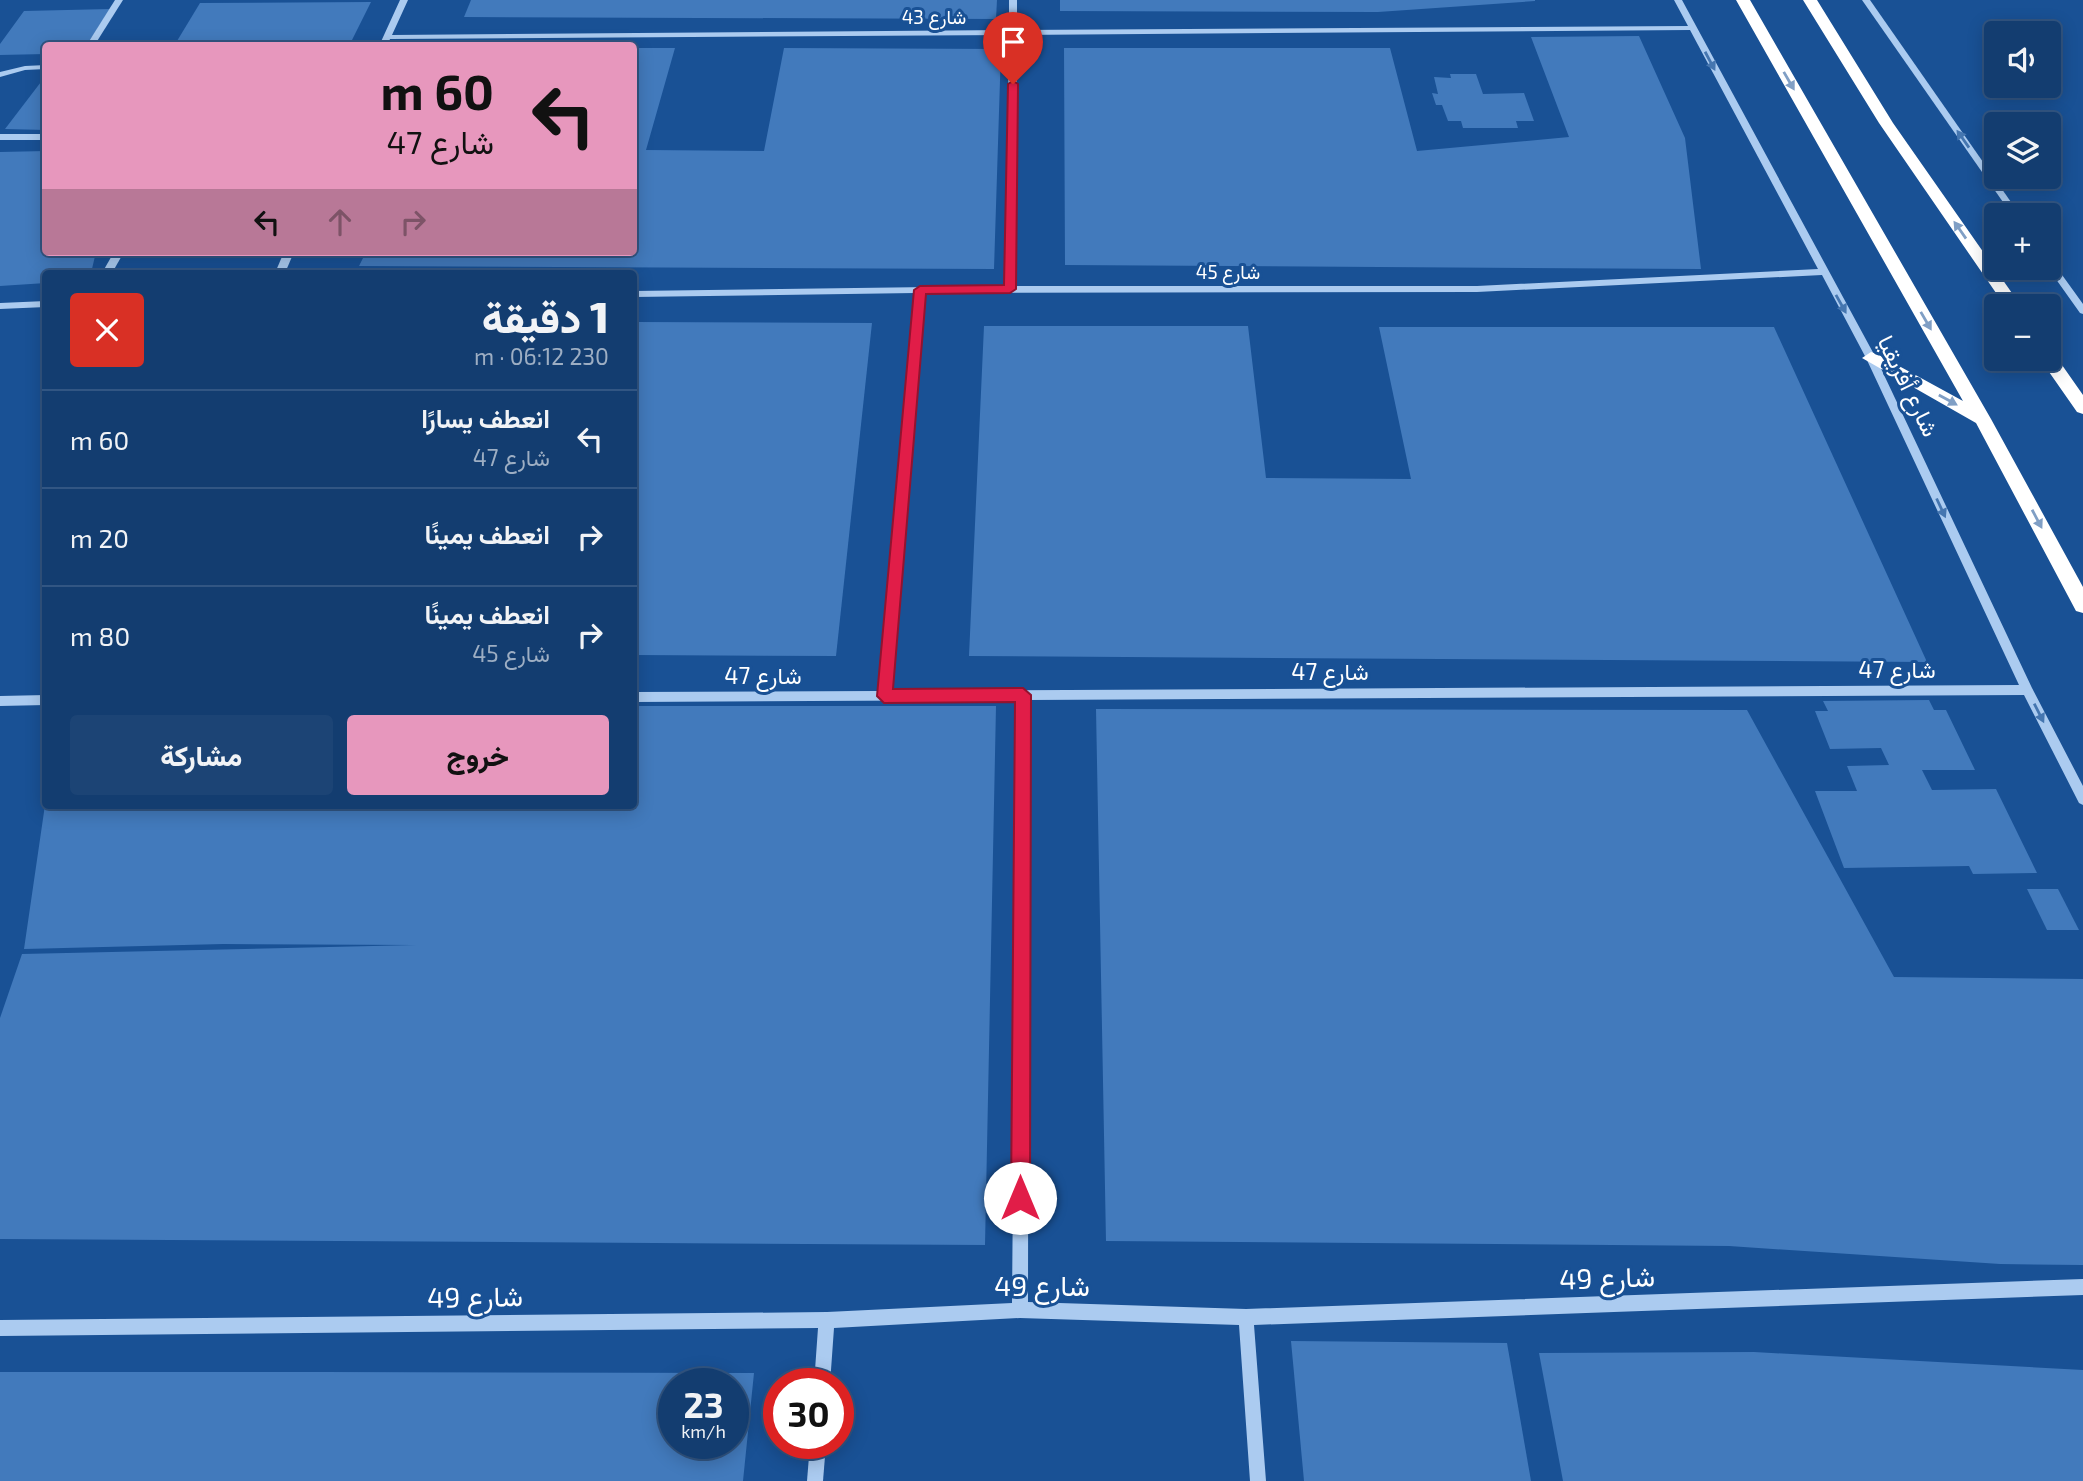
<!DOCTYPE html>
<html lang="ar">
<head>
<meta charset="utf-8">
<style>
	:root { --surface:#133d70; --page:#1c4475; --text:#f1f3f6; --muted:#9daec3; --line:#325683; --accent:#e797bd }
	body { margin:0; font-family:"Exo 2",Vazirmatn,sans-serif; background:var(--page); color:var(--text); direction:rtl; height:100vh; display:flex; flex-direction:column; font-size:26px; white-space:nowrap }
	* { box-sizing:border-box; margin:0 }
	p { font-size:23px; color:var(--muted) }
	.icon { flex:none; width:38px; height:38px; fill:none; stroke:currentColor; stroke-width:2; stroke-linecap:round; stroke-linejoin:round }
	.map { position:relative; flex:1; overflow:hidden; direction:ltr }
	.panel { position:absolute; left:42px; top:270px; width:595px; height:539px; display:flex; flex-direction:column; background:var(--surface); border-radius:7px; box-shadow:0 4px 18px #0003,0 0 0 2px var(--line); direction:rtl }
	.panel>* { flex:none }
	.hud { position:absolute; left:42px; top:42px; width:595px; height:214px; border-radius:7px; box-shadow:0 4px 18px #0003,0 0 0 2px var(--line); direction:rtl; background:#e797bd; color:#111; overflow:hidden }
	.buttons { position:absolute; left:1984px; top:21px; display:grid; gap:14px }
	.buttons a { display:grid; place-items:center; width:77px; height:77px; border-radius:7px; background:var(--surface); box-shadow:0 4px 18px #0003,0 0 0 2px var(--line); font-size:35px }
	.speed { position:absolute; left:658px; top:1368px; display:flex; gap:14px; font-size:35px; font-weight:700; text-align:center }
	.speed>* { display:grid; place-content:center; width:91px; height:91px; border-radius:50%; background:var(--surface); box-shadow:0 4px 18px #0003,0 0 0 2px var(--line); line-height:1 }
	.speed small { font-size:18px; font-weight:400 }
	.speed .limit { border:10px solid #d22; background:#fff; color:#111 }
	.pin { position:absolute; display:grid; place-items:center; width:60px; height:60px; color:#fff; margin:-72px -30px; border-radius:50% 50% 50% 0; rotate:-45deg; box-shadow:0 0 7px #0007 }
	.pin .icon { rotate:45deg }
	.me { position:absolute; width:77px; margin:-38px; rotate:0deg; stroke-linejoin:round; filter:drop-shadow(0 0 5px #0008) }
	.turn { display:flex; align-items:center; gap:24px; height:147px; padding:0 28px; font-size:32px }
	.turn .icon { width:91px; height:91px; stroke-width:2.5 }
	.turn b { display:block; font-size:49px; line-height:60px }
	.lanes { display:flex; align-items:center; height:66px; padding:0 28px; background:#0003; justify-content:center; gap:35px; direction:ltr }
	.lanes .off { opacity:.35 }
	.round { display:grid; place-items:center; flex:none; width:74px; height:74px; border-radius:7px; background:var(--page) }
	.overview { display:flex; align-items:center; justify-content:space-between; height:119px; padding:0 28px }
	h1 { font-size:42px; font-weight:800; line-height:52px }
	.action { display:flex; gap:14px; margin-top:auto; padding:14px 28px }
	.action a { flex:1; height:80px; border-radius:7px; background:var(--accent); color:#111; font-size:28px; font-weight:800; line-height:80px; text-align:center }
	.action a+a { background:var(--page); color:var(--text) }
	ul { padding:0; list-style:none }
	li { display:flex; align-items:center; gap:21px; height:98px; padding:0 28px; border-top:2px solid var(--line) }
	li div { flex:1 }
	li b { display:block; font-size:26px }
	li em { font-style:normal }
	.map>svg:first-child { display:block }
</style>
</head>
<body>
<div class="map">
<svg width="2083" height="1481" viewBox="0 0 2083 1481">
	<rect width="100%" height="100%" fill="#195195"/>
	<g fill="#427abc" fill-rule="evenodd">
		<path d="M471 0H997L996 19 464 17Z"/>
		<path d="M1060 0H1535V1L1378 12 1060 11Z"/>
		<path d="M371 2 349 46H174L200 3Z"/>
		<path d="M110 9 86 46H46V54L0 55V44L24 11Z"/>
		<path d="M1639 36 1685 138 1701 269 1065 265 1064 48H1390L1417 151 1569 137 1531 37Z"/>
		<path d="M634 48H675L646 150 764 151 784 48 1001 49 994 269 359 266 366 252H634Z"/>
		<path d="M1450 74H1476L1483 94 1524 93 1534 121H1516L1518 128H1463L1461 121H1448L1442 105H1436L1432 93 1438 94 1434 77 1451 78Z"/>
		<path d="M44 78 46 130 5 129Z"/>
		<path d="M46 151V252H96L91 273H46V283L0 286V152Z"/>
		<path d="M634 322 872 323 836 656 634 655Z"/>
		<path d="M984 326H1248L1266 478 1411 479 1379 327H1774L1927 662 969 656Z"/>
		<path d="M1929 700 1934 710H1946L1975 770H1922L1932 790 1996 789 2037 873 1973 874 1969 866 1844 868 1815 791H1857L1847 766 1889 765 1881 748 1830 749 1815 711H1828L1823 701Z"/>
		<path d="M634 706H996L985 1245 0 1239V1018L22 954 416 945 223 944 24 949 45 805H634Z"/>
		<path d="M1096 709 1747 710 1894 977 2083 979V1265L2000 1264 1729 1246 1106 1241Z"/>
		<path d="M2027 889H2058L2079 930H2047Z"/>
		<path d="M1291 1341 1507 1343 1531 1481H1304Z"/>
		<path d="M1754 1352 2083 1370V1481H1563L1539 1353Z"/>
		<path d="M0 1372H321L754 1373 743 1481H0ZM674 1384H733V1444H674Z"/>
	</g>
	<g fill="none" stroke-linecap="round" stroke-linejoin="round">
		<g fill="#abcbf0" fill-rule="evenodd">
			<path d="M115 0H123L94 46H86Z"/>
			<path d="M400 0H408L392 35 1009 30V0H1017V30L1688 26 1674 0H1682L1876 358 2032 688 2083 786V805L2079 803 2024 695 1029 700 1028 1302 1246 1309 2083 1279V1295L1254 1325 1266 1481H1250L1239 1325 1020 1318 834 1328 830 1384H814L818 1328 0 1336V1320L827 1312 1012 1303 1017 700 634 702V692L878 691 915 293 634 297V291L1005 286 1009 35 390 39 387 46H379ZM1690 30 1818 269 1477 286H1015L1017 35ZM1822 275 1866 358 2019 685 890 691 924 293 1477 292Z"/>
			<path d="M1862 0H1870L2020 215H2012Z"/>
			<path d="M46 65V69L25 70 0 77V72L25 66Z"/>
			<rect x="0" y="134" width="46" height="6"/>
			<path d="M114 252H124L112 273H102Z"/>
			<path d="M284 252H294L285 273H275Z"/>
			<path d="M2049 260 2052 261 2083 304V314L2080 313 2048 268H2049Z"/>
			<path d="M46 301V307L0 309V303Z"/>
			<path d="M46 695V705L0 706V696Z"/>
			<path d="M810 1444H826L823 1481H807Z"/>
		</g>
		<g fill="#fff" fill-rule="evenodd">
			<path d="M1736 0H1750L1991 419 2083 587V613L2076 611 1976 423 1862 358 1871 352 1877 354 1963 401Z"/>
			<path d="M1803 0H1817L1893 123 2021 306H2005L1879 123Z"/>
			<path d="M2049 353 2055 355 2083 395V414L2077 412 2040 359H2049Z"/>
		</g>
	</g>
	<defs><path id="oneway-solid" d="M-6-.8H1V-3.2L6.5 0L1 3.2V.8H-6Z" transform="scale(1.75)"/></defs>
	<g fill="#4576b0">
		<use href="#oneway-solid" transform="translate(1710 61) rotate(62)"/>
		<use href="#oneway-solid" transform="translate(1963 139) rotate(-125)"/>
		<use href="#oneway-solid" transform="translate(1841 304) rotate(61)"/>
		<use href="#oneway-solid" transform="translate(1941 508) rotate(65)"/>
		<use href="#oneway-solid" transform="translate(2039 713) rotate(63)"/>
	</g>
	<g fill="#809fc5">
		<use href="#oneway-solid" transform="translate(1789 81) rotate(60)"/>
		<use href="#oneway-solid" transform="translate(1960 230) rotate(-125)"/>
		<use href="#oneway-solid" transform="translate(1926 321) rotate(60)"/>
		<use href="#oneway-solid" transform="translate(1948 400) rotate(29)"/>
		<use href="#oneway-solid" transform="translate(2037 519) rotate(62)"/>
	</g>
	<path fill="#e11d48" stroke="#92132f" stroke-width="2" d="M1013 81 1018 84 1016 289 1010 293 926 294 893 689 1023 688 1031 695 1030 1198 1027 1205 1020 1208 1014 1205 1011 1198 1015 702 884 703 877 696 914 290 920 286 1004 285 1008 84Z"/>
	<g text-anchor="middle" stroke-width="6" stroke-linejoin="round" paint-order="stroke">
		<g font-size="19" fill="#fff" stroke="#195195">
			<text x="934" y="24">شارع 43</text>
			<text x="1228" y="279">شارع 45</text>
		</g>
		<g font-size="23" fill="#fff" stroke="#195195">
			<text transform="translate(1908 386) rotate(64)" y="8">شارع أفريقيا</text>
			<text x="1897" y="678">شارع 47</text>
			<text x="1330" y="680">شارع 47</text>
			<text x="763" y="684">شارع 47</text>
		</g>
		<g font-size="28" fill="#fff" stroke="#195195">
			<text transform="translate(1607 1278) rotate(-2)" y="10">شارع 49</text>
			<text x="1042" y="1296">شارع 49</text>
			<text transform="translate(475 1297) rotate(-1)" y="10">شارع 49</text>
		</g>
	</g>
</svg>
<div class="buttons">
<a><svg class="icon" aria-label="sound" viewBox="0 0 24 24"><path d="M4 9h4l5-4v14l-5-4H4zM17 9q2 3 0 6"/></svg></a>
<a><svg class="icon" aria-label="layers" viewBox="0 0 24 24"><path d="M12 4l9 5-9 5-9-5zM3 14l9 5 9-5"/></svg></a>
<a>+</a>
<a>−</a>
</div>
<div class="speed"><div>23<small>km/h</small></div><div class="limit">30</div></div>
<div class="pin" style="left:1013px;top:84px;background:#d93025"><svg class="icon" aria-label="arrive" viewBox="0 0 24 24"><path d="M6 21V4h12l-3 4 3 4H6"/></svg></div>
<svg class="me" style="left:1020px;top:1198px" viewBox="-20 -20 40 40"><circle r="19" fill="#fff"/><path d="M0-13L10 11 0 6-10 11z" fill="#e11d48"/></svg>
<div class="hud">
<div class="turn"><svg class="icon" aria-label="left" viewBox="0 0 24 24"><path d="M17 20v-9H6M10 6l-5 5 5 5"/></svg><div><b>60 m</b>شارع 47</div></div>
<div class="lanes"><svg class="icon" aria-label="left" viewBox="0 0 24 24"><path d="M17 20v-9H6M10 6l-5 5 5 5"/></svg><svg class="icon off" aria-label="ahead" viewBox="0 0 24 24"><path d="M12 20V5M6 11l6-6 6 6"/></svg><svg class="icon off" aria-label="right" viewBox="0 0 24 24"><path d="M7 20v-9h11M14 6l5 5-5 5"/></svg></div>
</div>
<section class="panel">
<div class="overview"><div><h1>1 دقيقة</h1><p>230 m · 06:12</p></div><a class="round" style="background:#d93025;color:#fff"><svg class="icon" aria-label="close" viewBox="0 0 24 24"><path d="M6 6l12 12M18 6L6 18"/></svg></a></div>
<ul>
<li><svg class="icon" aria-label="left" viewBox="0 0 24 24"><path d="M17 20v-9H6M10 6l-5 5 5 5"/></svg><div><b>انعطف يسارًا</b><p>شارع 47</p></div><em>60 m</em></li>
<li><svg class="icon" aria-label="right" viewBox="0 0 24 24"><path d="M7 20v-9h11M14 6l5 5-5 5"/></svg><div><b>انعطف يمينًا</b></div><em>20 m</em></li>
<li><svg class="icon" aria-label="right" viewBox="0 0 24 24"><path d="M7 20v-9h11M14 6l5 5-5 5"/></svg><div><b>انعطف يمينًا</b><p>شارع 45</p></div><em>80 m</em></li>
</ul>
<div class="action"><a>خروج</a><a>مشاركة</a></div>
</section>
</div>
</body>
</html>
